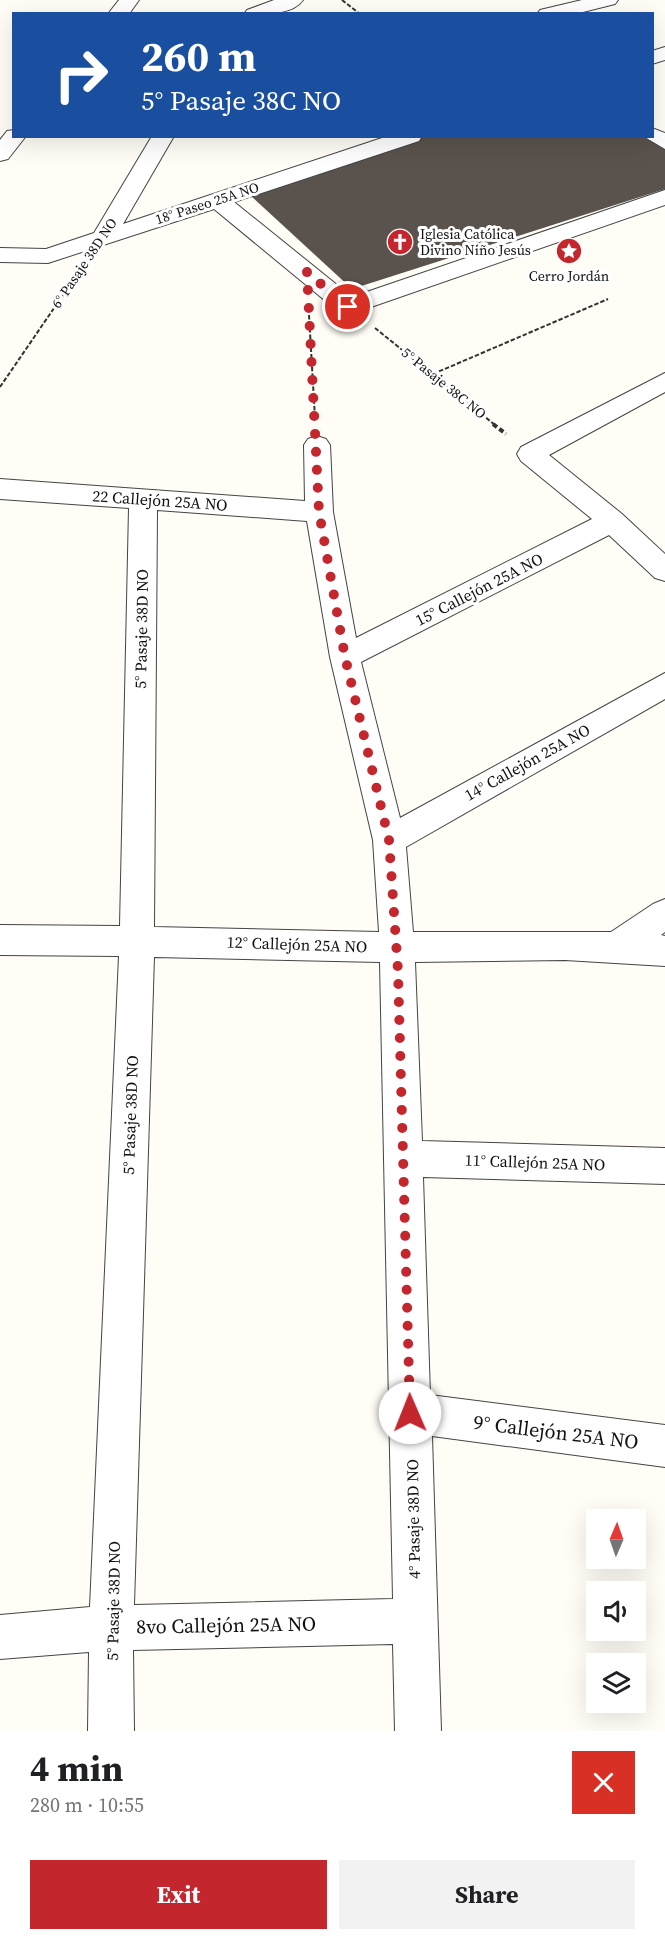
<!DOCTYPE html>
<html lang="en">
<head>
<meta charset="utf-8">
<style>
	:root { --surface:#fff; --page:#f2f2f2; --text:#202124; --muted:#757577; --accent:#c4262e }
	body { margin:0; font-family:"Source Serif 4",serif; background:var(--page); color:var(--text); height:100vh; display:flex; flex-direction:column; font-size:22px; white-space:nowrap }
	* { box-sizing:border-box; margin:0 }
	p { font-size:20px; color:var(--muted) }
	.icon { flex:none; width:33px; height:33px; fill:none; stroke:currentColor; stroke-width:2; stroke-linecap:round; stroke-linejoin:round }
	.map { position:relative; height:1731px; overflow:hidden }
	.side { display:flex; flex-direction:column; background:var(--surface); flex:1 }
	.side>* { flex:none }
	.guide { position:absolute; left:12px; top:12px; width:642px; height:126px; border-radius:0px; box-shadow:0 6px 24px #0002; background:#1a4fa0; color:#fff; overflow:hidden }
	.needle { width:39px; rotate:2deg }
	.tools { position:absolute; left:586px; top:1509px; display:grid; gap:12px }
	.tools a { display:grid; place-items:center; width:60px; height:60px; border-radius:0px; background:var(--surface); box-shadow:0 6px 24px #0002; font-size:30px }
	.pin { position:absolute; display:grid; place-items:center; width:51px; height:51px; color:#fff; margin:-26px; border:3px solid #fff; border-radius:50%; box-shadow:0 2px 6px #0007 }
	.me { position:absolute; width:66px; margin:-33px; rotate:359deg; stroke-linejoin:round; filter:drop-shadow(0 0 4px #0008) }
	.turn { display:flex; align-items:center; gap:21px; height:126px; padding:0 30px; font-size:27px }
	.turn .icon { width:78px; height:78px; stroke-width:2.5 }
	.turn b { display:block; font-size:42px; line-height:51px }
	.round { display:grid; place-items:center; flex:none; width:63px; height:63px; border-radius:0px; background:var(--page) }
	.summary { display:flex; align-items:center; justify-content:space-between; height:102px; padding:0 30px }
	h1 { font-size:36px; font-weight:700; line-height:45px }
	.action { display:flex; gap:12px; margin-top:auto; padding:12px 30px }
	.action a { flex:1; height:69px; border-radius:0px; background:var(--accent); color:#fff; font-size:24px; font-weight:700; line-height:69px; text-align:center }
	.action a+a { background:var(--page); color:var(--text) }
	.map>svg:first-child { display:block }
</style>
</head>
<body>
<div class="map">
<svg width="665" height="1731" viewBox="0 0 665 1731">
	<rect width="100%" height="100%" fill="#fffdf5"/>
	<path fill="#5a524d" d="M426 136H650L665 147V189L352 289 250 195Z"/>
	<g fill="none" stroke-linecap="round" stroke-linejoin="round">
		<g stroke="#444" stroke-width="2">
			<g id="minor">
				<path d="M119 0H139L129 14H108Z"/>
				<path d="M274 0H303C292 16 262 14 244 14L247 10Z"/>
				<path d="M582 0H618L615 4 575 14H537L540 10Z"/>
				<path d="M665 47V60L652 64V51Z"/>
				<path d="M652 128 665 133V149L643 136H652Z"/>
				<path d="M14 130V136H26L8 159 0 161V140L7 131Z"/>
				<path d="M152 136H174L123 224 388 136H422L419 141 234 202 352 297 665 190V205L348 315 339 312 214 209 48 263 0 262V248L46 249 94 233Z"/>
				<path d="M665 373V392L549 455 622 514 665 554V581L655 578 609 535 361 662 400 818 665 673V699L406 847 413 932H611L653 904 665 899V932L661 935 665 936V966L565 960 415 962 422 1141 665 1148V1184L423 1177 430 1395 665 1425V1467L432 1436 441 1731H395L393 1644 133 1650 134 1731H88L89 1652 0 1659V1615L90 1607 119 956 0 955V925L120 926 129 508 0 499V479L305 501 304 445 308 439 317 436 326 439 330 445 333 512 356 638 592 519 521 461 517 454 521 447ZM157 510 307 521 330 657 373 840 379 932 154 927ZM154 957 380 962 393 1599 134 1605Z"/>
			</g>
		</g>
		<g stroke="#333" stroke-width="2" stroke-dasharray="4.5 2" stroke-linecap="butt">
			<path d="M342 0 360 14"/>
			<path d="M309 315 315 418"/>
			<path d="M375 328 495 425"/>
			<path d="M433 374 608 299"/>
			<path d="M0 387 76 276"/>
		</g>
		<path stroke="#333" stroke-width="4" stroke-dasharray="5 3" stroke-linecap="butt" d="M493 424 506 434"/>
		<use href="#minor" fill="#fff" fill-rule="evenodd"/>
	</g>
	<g fill="none" stroke-linecap="round" stroke-linejoin="round">
		<path stroke="#c4262e" stroke-width="10" stroke-dasharray="0 18" d="M348 307 307 272 319 512 345 657 389 840 398 971 410 1413"/>
	</g>
	<defs>
		<g id="church-disc" transform="scale(1.35)"><circle r="9.5" fill="#c4262e" stroke="#fff"/><path d="M-1.2-6h2.4v3.5h3.3v2.4h-3.3V6h-2.4V-.1h-3.3v-2.4h3.3Z" fill="#fff"/></g>
		<g id="sight-disc" transform="scale(1.35)"><circle r="9.5" fill="#c4262e" stroke="#fff"/><path d="M0-6L1.8-2.2L6-1.7L2.9 1.2L3.7 5.4L0 3.3L-3.7 5.4L-2.9 1.2L-6-1.7L-1.8-2.2Z" fill="#fff"/></g>
	</defs>
	<g fill-rule="evenodd">
		<use href="#church-disc" x="400" y="242"/>
		<use href="#sight-disc" x="569" y="251"/>
	</g>
	<g text-anchor="middle" stroke-width="6" stroke-linejoin="round" paint-order="stroke">
		<g font-size="14" fill="#111" stroke="#fff">
			<text transform="translate(207 203) rotate(-18)" y="5">18° Paseo 25A NO</text>
			<text transform="translate(84 263) rotate(-56)" y="5">6° Pasaje 38D NO</text>
			<text transform="translate(444 383) rotate(39)" y="5">5° Pasaje 38C NO</text>
		</g>
		<g font-size="14" fill="#111" stroke="#fff" text-anchor="start">
			<text x="420" y="239">Iglesia Católica<tspan x="420" dy="16">Divino Niño Jesús</tspan></text>
			<text x="569" y="281" text-anchor="middle">Cerro Jordán</text>
		</g>
		<g font-size="16" fill="#111" stroke="#fff">
			<text transform="translate(160 500) rotate(4)" y="6">22 Callejón 25A NO</text>
			<text transform="translate(479 589) rotate(-27)" y="6">15° Callejón 25A NO</text>
			<text transform="translate(141 629) rotate(-89)" y="6">5° Pasaje 38D NO</text>
			<text transform="translate(527 762) rotate(-29)" y="6">14° Callejón 25A NO</text>
			<text transform="translate(297 944) rotate(2)" y="6">12° Callejón 25A NO</text>
			<text transform="translate(130 1115) rotate(-88)" y="6">5° Pasaje 38D NO</text>
			<text transform="translate(535 1162) rotate(2)" y="6">11° Callejón 25A NO</text>
			<text transform="translate(413 1519) rotate(-91)" y="6">4° Pasaje 38D NO</text>
			<text transform="translate(113 1601) rotate(-89)" y="6">5° Pasaje 38D NO</text>
		</g>
		<g font-size="20" fill="#111" stroke="#fff">
			<text transform="translate(556 1432) rotate(7)" y="7">9° Callejón 25A NO</text>
			<text transform="translate(226 1625) rotate(-1)" y="7">8vo Callejón 25A NO</text>
		</g>
	</g>
</svg>
<div class="tools">
<a><svg class="needle" viewBox="-14 -14 28 28"><path d="M0-13l5 13h-10z" fill="#e53935"/><path d="M0 13l5-13h-10z" fill="#757577"/></svg></a>
<a><svg class="icon" aria-label="sound" viewBox="0 0 24 24"><path d="M4 9h4l5-4v14l-5-4H4zM17 9q2 3 0 6"/></svg></a>
<a><svg class="icon" aria-label="layers" viewBox="0 0 24 24"><path d="M12 4l9 5-9 5-9-5zM3 14l9 5 9-5"/></svg></a>
</div>
<div class="pin" style="left:348px;top:307px;background:#d93025"><svg class="icon" aria-label="arrive" viewBox="0 0 24 24"><path d="M6 21V4h12l-3 4 3 4H6"/></svg></div>
<svg class="me" style="left:410px;top:1413px" viewBox="-20 -20 40 40"><circle r="19" fill="#fff"/><path d="M0-13L10 11 0 6-10 11z" fill="#c4262e"/></svg>
<div class="guide">
<div class="turn"><svg class="icon" aria-label="right" viewBox="0 0 24 24"><path d="M7 20v-9h11M14 6l5 5-5 5"/></svg><div><b>260 m</b>5° Pasaje 38C NO</div></div>
</div>
</div>
<section class="side">
<div class="summary"><div><h1>4 min</h1><p>280 m · 10:55</p></div><a class="round" style="background:#d93025;color:#fff"><svg class="icon" aria-label="close" viewBox="0 0 24 24"><path d="M6 6l12 12M18 6L6 18"/></svg></a></div>
<div class="action"><a>Exit</a><a>Share</a></div>
</section>
</body>
</html>
